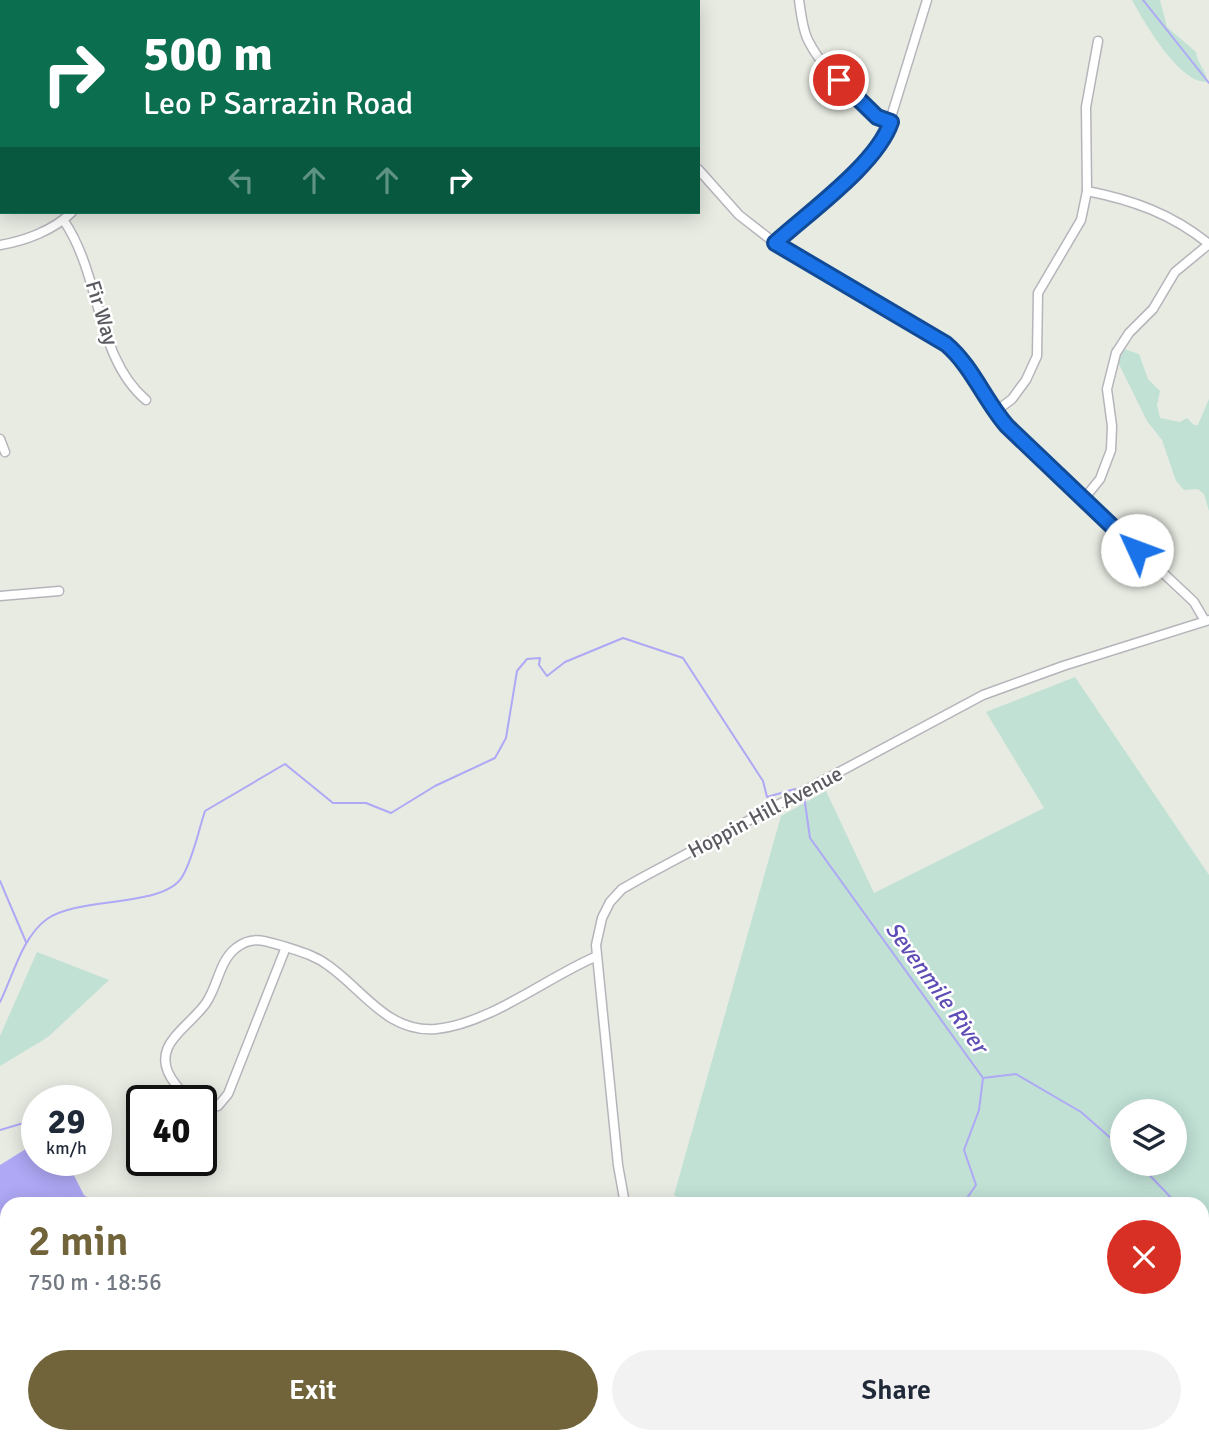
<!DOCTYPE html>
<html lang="en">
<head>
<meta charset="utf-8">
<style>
	:root { --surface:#fff; --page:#f2f2f3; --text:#1f2937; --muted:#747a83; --accent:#71643a }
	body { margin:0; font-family:Signika,sans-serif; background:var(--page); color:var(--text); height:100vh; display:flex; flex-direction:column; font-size:26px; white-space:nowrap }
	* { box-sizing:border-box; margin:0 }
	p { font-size:23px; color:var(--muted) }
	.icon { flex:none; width:38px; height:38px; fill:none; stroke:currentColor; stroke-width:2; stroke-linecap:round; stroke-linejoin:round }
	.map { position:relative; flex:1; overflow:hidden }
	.details { position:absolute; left:0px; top:1197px; width:1209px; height:247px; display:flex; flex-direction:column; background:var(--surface); border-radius:21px 21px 0 0; box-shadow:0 4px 18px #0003 }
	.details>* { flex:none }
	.hud { position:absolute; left:0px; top:0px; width:700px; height:214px; box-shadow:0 4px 18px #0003; background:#0b6e4f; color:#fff; overflow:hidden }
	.buttons { position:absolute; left:1110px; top:1099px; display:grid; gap:14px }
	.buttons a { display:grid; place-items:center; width:77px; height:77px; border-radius:50%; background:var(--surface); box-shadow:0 4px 18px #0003; font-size:35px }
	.speed { position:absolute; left:21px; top:1085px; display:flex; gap:14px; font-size:35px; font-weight:700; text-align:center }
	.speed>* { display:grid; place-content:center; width:91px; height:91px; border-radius:50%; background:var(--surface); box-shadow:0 4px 18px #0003; line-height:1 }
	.speed small { font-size:18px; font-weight:400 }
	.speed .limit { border:4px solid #111; border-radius:10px; background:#fff; color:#111 }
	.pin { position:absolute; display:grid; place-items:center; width:60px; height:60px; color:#fff; margin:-30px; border:4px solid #fff; border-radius:50%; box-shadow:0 2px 7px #0007 }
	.me { position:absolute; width:77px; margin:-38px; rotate:313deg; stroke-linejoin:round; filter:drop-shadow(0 0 5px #0008) }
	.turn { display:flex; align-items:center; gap:24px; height:147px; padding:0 28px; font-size:32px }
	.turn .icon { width:91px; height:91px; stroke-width:2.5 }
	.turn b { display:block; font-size:49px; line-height:60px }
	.lanes { display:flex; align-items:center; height:66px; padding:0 28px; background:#0003; justify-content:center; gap:35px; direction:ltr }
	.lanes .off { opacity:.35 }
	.round { display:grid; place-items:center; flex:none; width:74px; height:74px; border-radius:37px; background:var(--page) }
	.overview { display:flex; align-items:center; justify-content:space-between; height:119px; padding:0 28px }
	h1 { font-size:42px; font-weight:600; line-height:52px; color:var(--accent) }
	.cta { display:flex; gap:14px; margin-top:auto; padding:14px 28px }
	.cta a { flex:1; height:80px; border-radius:42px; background:var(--accent); color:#fff; font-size:28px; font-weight:600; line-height:80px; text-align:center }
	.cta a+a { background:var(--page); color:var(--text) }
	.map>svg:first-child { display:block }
</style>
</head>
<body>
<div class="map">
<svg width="1209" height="1443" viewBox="0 0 1209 1443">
	<rect width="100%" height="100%" fill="#e7ebe2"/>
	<g fill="#c1e1d5" fill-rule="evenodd">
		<path d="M1132 0H1160L1167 27 1196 52C1197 64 1207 71 1207 82 1179 83 1144 22 1132 0Z"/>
		<path d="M1115 346 1139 354 1148 379 1160 391 1157 405 1160 418 1180 422 1187 418 1194 425H1198L1209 399V511L1204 494 1198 489 1184 490 1176 481 1162 440 1147 421 1111 348Z"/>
		<path d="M1075 677 1209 875V1219L1202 1223V1204H687L674 1195 781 816 826 791 874 893 1044 808 986 712ZM1174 1111V1164H1122V1111Z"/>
		<path d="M37 952 109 980 48 1037 0 1066V1036Z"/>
		<path d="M1209 1244V1443H856L866 1437H1202V1247Z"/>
	</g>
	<path fill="#aea8f5" d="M37 1142V1160H66L84 1195 97 1204H7V1437H253L256 1443H0V1165Z"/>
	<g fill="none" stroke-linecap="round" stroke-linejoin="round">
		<g stroke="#aea8f5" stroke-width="2">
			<path d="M1143 0 1209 83"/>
			<path d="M804 796 810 838 983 1078 979 1110 964 1150 976 1185 963 1204"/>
			<path d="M0 881 26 942"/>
			<path d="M0 1002C13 976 22 937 47 919 79 896 163 908 182 877 193 859 198 832 205 811L285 764 333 803H366L391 813 435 786 495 758 506 738 517 671 527 659 540 658 539 665 547 676 565 662 623 638 683 658 763 781 767 797 795 789"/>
			<path d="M983 1078 1016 1074 1081 1112 1122 1148"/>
			<path d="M0 1130 37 1119"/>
			<path d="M1139 1164 1177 1204"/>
			<path d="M1102 1437 1105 1443"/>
		</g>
		<g stroke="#b6b4bb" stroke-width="11">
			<g id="minor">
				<path d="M633 0V2"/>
				<path d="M799 0C801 13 802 26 807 38 819 64 864 115 892 122"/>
				<path d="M698 169 739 215 775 243 946 344 963 362 984 398 1007 426 1194 602 1205 621"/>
				<path d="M1087 191C1133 200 1172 214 1209 244"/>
				<path d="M64 221C101 275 96 358 146 400"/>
				<path d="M775 243 873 155 884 140 927 0"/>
				<path d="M0 245C25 241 54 230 72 212"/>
				<path d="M995 412 1012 399 1026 380 1037 356 1038 293 1081 220 1087 191 1086 107 1098 41"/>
				<path d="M0 439 5 452"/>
				<path d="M1083 500 1100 479 1111 450 1112 426 1107 389 1116 353 1129 333 1153 309 1175 272 1209 244"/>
				<path d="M0 596 59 591"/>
				<path d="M191 1101C172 1083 154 1062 174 1038 183 1026 197 1016 206 1003 218 986 219 961 236 948 253 934 268 942 286 947 302 952 316 956 329 966 364 991 388 1033 436 1029 489 1024 546 978 595 957"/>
				<path d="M201 1108 218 1106 228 1094 286 947"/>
				<path d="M625 1204 618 1165 596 945 602 918 610 902 622 889 645 876 983 695 1063 666 1209 620"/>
				<path d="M514 1443 522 1437"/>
				<path d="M719 1443 720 1437"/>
			</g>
		</g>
		<g stroke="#b4e165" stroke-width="13">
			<g id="major">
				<path d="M1202 1233 1209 1229"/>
				<path d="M834 1443 845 1437"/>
			</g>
		</g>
		<use href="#minor" stroke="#fff" stroke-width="8"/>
		<use href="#major" stroke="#d3f6ad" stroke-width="10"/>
	</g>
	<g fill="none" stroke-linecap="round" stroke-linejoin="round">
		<g stroke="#114b97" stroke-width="18">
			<path id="route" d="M839 80 877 117 891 122C877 164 809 212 775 243L946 344C972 366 985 401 1007 426L1137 550"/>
		</g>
		<use href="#route" stroke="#1a73e8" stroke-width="12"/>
	</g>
	<g text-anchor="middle" stroke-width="5" stroke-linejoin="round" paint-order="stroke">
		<g font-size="21" fill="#5c5a61" stroke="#fff">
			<text transform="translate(102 313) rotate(73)" y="7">Fir Way</text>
			<text transform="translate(765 812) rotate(-28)" y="7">Hoppin Hill Avenue</text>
		</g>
		<g font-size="23" font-style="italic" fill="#5e4eb5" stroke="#fff">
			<text transform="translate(937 987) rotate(54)" y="8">Sevenmile River</text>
		</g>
	</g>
</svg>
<div class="buttons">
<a><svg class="icon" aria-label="layers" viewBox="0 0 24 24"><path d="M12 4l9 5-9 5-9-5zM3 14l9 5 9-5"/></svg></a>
</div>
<div class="speed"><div>29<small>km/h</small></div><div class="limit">40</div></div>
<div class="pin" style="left:839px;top:80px;background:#d93025"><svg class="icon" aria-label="arrive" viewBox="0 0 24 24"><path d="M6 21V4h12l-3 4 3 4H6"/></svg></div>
<svg class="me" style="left:1137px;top:550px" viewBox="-20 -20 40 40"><circle r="19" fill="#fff"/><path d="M0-13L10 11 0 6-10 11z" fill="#1a73e8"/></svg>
<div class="hud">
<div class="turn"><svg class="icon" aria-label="right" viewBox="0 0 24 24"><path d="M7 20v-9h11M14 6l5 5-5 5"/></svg><div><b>500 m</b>Leo P Sarrazin Road</div></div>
<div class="lanes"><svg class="icon off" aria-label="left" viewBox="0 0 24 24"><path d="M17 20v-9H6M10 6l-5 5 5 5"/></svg><svg class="icon off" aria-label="ahead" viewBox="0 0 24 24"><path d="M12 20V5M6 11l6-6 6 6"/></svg><svg class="icon off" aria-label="ahead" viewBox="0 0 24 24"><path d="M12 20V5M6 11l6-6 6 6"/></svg><svg class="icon" aria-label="right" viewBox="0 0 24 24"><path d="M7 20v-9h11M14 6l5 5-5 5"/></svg></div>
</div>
<section class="details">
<div class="overview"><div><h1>2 min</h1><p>750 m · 18:56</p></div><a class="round" style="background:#d93025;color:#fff"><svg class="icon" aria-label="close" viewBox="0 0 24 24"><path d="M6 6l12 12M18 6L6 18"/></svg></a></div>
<div class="cta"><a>Exit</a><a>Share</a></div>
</section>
</div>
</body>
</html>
